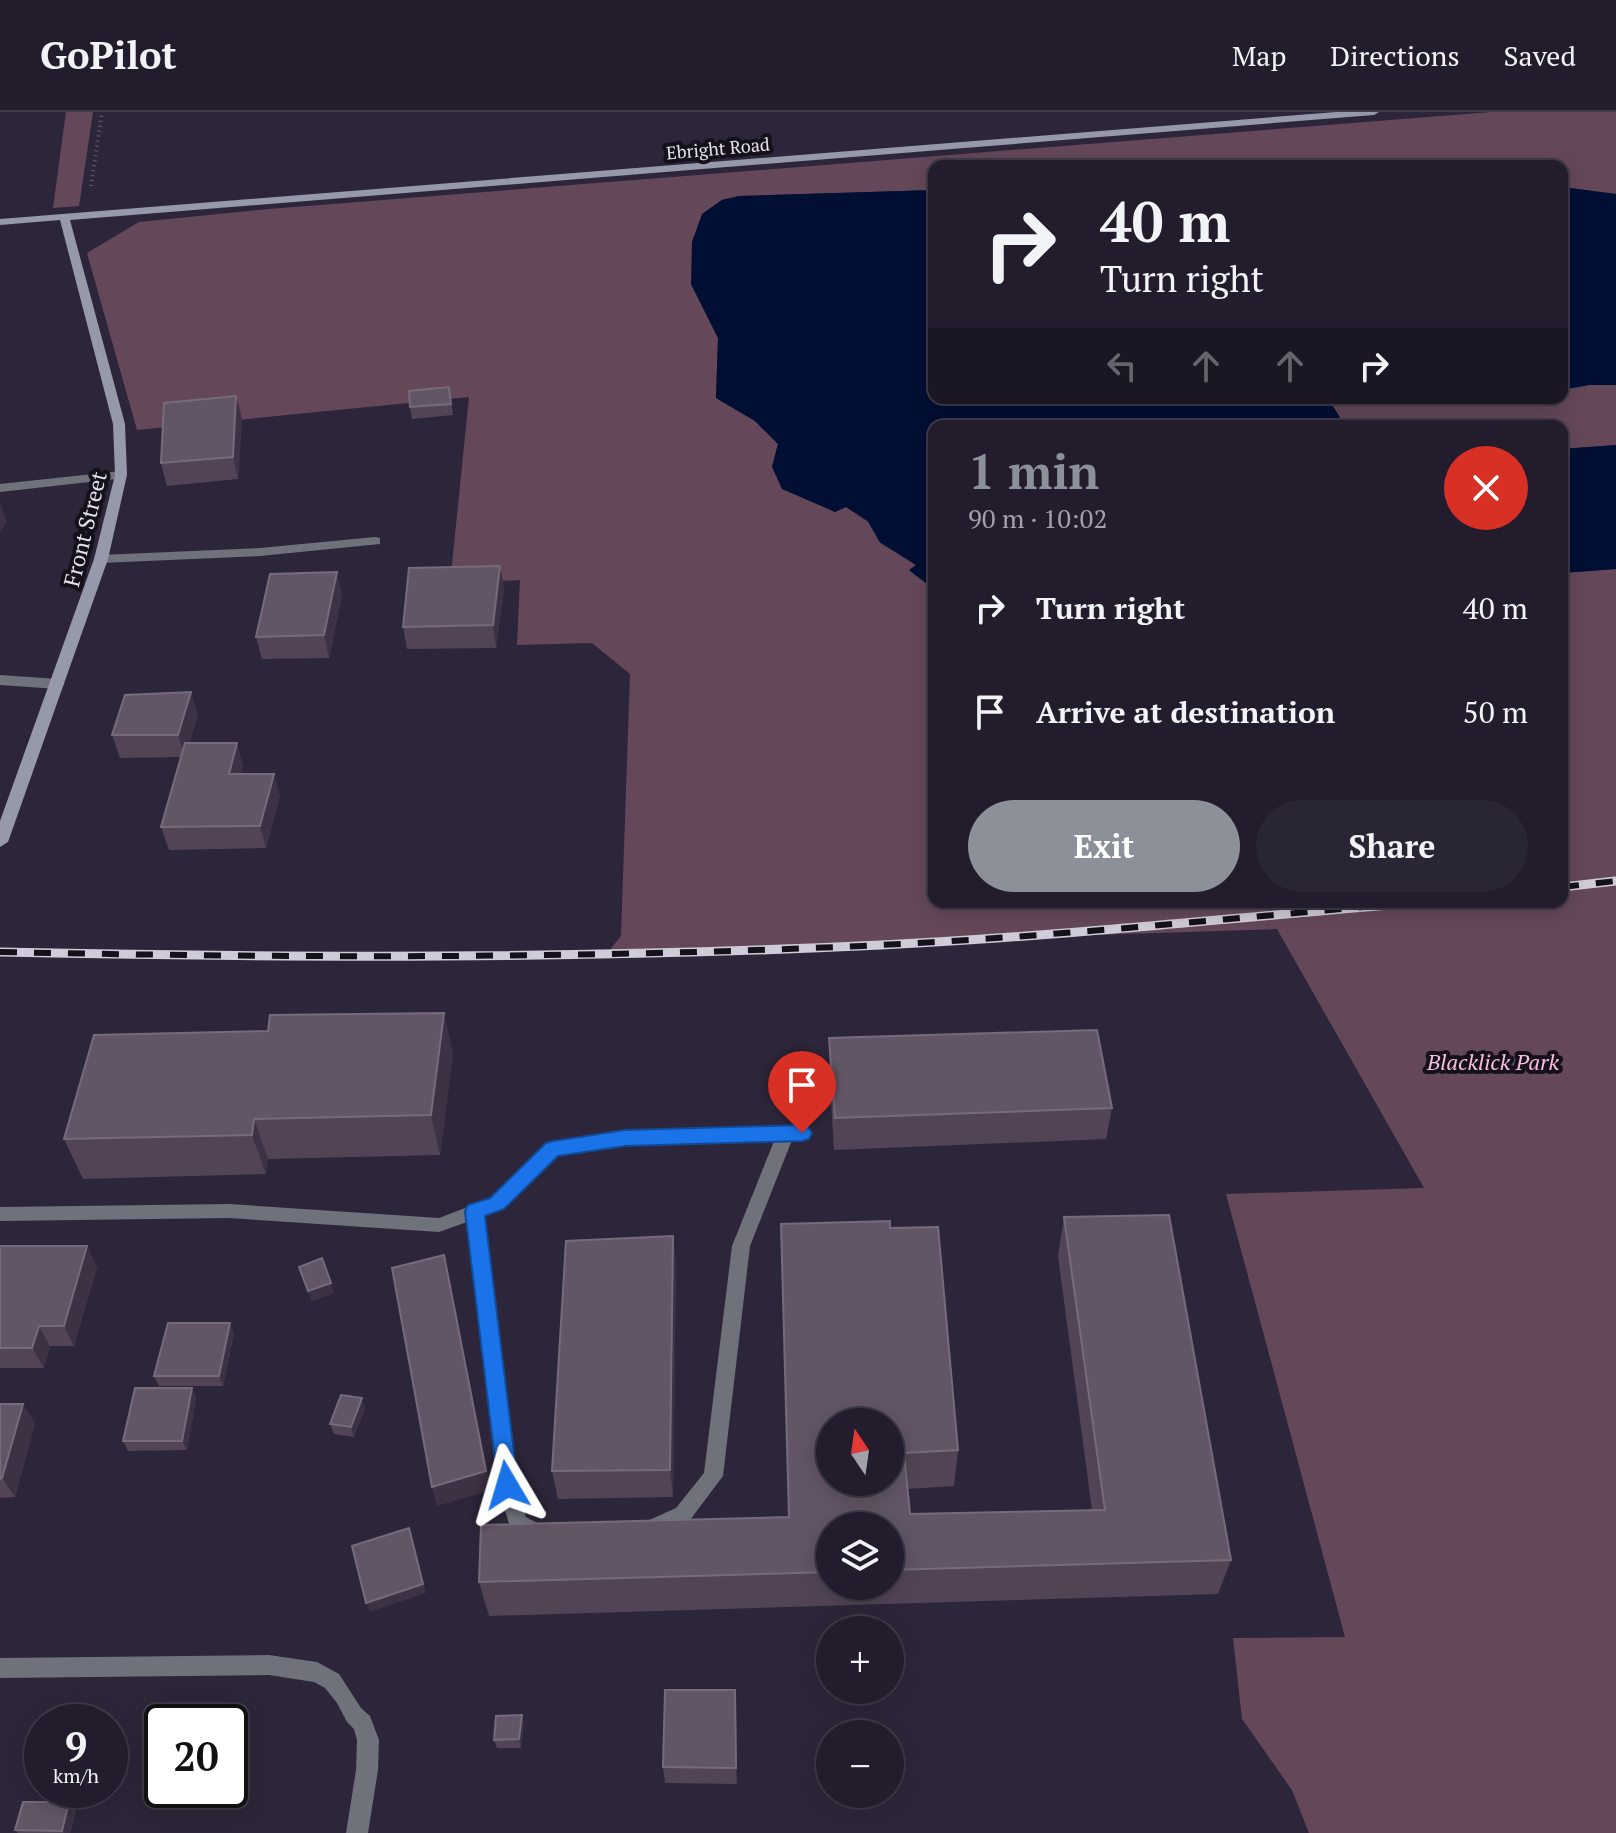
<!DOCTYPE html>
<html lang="en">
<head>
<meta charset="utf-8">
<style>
	:root { --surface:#221c2c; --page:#2a2534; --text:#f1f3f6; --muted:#a2a1a9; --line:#3f3a48; --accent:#8c9099 }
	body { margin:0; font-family:"PT Serif",serif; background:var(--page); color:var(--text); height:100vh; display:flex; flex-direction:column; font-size:30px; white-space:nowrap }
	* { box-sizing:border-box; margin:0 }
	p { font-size:26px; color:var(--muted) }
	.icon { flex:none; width:44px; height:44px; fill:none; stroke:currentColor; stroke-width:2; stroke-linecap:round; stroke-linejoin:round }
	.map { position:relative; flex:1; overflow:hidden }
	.details { position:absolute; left:928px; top:308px; width:640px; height:488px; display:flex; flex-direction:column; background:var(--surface); border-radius:16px; box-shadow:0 4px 20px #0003,0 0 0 2px var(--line) }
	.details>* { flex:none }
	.banner { position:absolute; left:928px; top:48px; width:640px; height:244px; border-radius:16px; box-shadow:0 4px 20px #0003,0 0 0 2px var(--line); background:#221c2c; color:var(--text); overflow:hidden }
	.needle { width:52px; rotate:347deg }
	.buttons { position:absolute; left:816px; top:1296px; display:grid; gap:16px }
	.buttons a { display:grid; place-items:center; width:88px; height:88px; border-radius:50%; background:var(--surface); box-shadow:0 4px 20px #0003,0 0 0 2px var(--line); font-size:40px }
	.speed { position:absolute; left:24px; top:1592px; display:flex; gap:16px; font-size:40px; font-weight:700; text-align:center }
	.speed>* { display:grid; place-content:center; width:104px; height:104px; border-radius:50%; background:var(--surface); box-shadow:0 4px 20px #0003,0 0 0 2px var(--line); line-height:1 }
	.speed small { font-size:20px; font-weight:400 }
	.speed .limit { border:4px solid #111; border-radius:12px; background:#fff; color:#111 }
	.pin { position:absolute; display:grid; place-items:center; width:68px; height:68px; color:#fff; margin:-82px -34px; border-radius:50% 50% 50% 0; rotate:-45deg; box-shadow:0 0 8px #0007 }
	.pin .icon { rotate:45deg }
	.me { position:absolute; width:88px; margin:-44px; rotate:353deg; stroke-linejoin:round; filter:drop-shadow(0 0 6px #0008) }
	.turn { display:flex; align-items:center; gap:28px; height:168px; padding:0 40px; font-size:36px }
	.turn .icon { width:104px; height:104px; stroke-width:2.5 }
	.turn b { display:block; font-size:56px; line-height:68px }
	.lanes { display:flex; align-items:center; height:76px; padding:0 40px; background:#0003; justify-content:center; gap:40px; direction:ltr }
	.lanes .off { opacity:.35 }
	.round { display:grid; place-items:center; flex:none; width:84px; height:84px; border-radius:42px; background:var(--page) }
	.overview { display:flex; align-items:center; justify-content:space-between; height:136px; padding:0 40px }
	h1 { font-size:48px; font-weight:600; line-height:60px; color:var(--accent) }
	.button { display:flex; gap:16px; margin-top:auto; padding:16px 40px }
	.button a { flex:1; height:92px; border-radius:48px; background:var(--accent); color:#fff; font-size:32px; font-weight:600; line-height:92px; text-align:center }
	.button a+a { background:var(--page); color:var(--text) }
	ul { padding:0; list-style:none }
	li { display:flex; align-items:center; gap:24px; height:104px; padding:0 40px }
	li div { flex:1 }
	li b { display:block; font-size:30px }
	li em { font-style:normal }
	header { display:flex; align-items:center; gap:48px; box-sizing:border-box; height:112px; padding:0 40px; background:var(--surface); border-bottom:2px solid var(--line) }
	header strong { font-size:38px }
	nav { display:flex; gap:44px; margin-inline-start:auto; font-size:28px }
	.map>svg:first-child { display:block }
</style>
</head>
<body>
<header>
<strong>GoPilot</strong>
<nav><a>Map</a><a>Directions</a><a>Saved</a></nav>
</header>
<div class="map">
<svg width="1616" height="1721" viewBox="0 0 1616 1721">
	<rect width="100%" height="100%" fill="#2d263a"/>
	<g fill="#64485a">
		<path d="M66 0H93L79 94 53 96Z"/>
		<path d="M1492 0H1616V82L1562 75V54H934V78L739 84 722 88 702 102 691 172 718 226 716 286 755 309 778 332 772 355 834 400 846 395 868 410 880 431 916 453 910 459 934 477V790H1562V461L1616 457V1721H1309L1292 1678 1242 1607 1233 1526 1345 1525 1226 1082 1424 1076 1277 817 609 839 621 824 630 562 592 531 517 533 520 468 450 472 469 285 137 318 87 141 139 110 269 97Z"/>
		<path d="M1589 273H1616V333L1562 337V314H1345L1328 286H1562V278Z"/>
	</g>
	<g fill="#000f33">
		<path d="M1562 75 1616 82V273H1589L1562 278Z"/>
		<path d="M934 78V286H1328L1345 314H934V477L909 458 916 453 880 430 868 409 846 395 835 400 782 377 772 355 778 332 755 309 716 286 718 226 691 172 692 130 702 102 722 88 739 84Z"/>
		<path d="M1616 333V457L1562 461V337Z"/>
	</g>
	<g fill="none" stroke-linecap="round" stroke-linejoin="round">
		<path stroke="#655f70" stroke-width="4" stroke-dasharray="1 4" stroke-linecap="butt" d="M91 74 102 0"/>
		<g fill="#6f717b" fill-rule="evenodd">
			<path d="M121 359 127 363 125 366 0 380V372Z"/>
			<path d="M375 425 380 426V432L260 444 101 451 94 447 101 443 260 436Z"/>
			<path d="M0 563 58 567 65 572 58 577 0 573Z"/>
			<path d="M802 1014 808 1016 811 1021 808 1026 792 1028 750 1134 723 1364 690 1408 652 1426 645 1424 642 1417 645 1410 676 1396 704 1361 732 1134 774 1029 625 1033 558 1043 503 1096 484 1103 517 1373 526 1405 545 1415 548 1422 545 1429 538 1431 511 1418 497 1373 467 1110 439 1120 229 1106 0 1109V1095L229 1092 439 1106 491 1086 547 1032 553 1030 625 1019Z"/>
			<path d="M269 1543 317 1550 339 1562 361 1596 370 1604 379 1628 378 1658 368 1721H346L356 1658 357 1628 354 1617 347 1610 337 1591 325 1576 314 1570 269 1563 0 1566V1546Z"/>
		</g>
		<path fill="#9699aa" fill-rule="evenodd" d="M1336 0H1379L1374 3 70 108 125 312 127 363 108 447 8 730 0 735V709L94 447 115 363 113 312 60 108 0 113V107Z"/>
		<g stroke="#cfcbd8" stroke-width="9">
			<g id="rail">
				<path d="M1562 775 1616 769"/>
				<path d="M0 840C293 846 588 847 881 833 1062 824 1243 805 1424 790"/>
			</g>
		</g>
		<use href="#rail" stroke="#14111a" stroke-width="6" stroke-dasharray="17" stroke-linecap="butt"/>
	</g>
	<g fill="#524455" fill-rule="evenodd">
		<path d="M449 275 453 303 412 307 410 295Z"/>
		<path d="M242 306 238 367 167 374 161 351Z"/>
		<path d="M504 476 496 536 407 537 403 515Z"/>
		<path d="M342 483 329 546 262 547 256 525Z"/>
		<path d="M198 603 189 631 243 653 241 662 280 684 266 736 169 738 161 715 181 645 120 646 112 623Z"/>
		<path d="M829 926 1112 996 1106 1027 834 1038 829 957Z"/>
		<path d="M453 941 440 1043 268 1047 266 1062 83 1067 64 1027Z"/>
		<path d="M1064 1105 1231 1448 1218 1482 489 1504 479 1470 789 1405 890 1116 958 1338 954 1374 907 1377 910 1402 1092 1398 1058 1144ZM830 1414H890V1474H830Z"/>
		<path d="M673 1124 676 1154 673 1385 558 1387 552 1359Z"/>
		<path d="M0 1134 97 1155 74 1234H50L44 1256H0Z"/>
		<path d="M234 1221 223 1274H159L154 1264Z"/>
		<path d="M192 1276 196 1286 187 1338 128 1339 123 1329Z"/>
		<path d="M0 1292 35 1311 15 1385 0 1386Z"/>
		<path d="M365 1296 354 1325 334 1322 330 1312Z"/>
		<path d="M736 1595 737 1672 665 1671 663 1655Z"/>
		<path d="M524 1611 521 1636H497L494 1628Z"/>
		<path d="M76 1698 70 1721H18L15 1718Z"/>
	</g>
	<g fill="#3d3144">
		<path d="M236 284 242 306 238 367 233 345Z"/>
		<path d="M0 391 7 410 0 421Z"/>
		<path d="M500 454 504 476 496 536 493 513Z"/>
		<path d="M337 460 342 483 329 546 324 523Z"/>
		<path d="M191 580 198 603 185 645 178 623Z"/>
		<path d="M237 631 243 653 235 684 229 662Z"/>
		<path d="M274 662 280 684 266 736 260 714Z"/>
		<path d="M444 901 453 941 440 1043 431 1003Z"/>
		<path d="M254 1007 268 1047 266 1062 252 1023Z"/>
		<path d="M673 1124 676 1154 673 1385 670 1358Z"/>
		<path d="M87 1134 97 1155 74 1234 64 1214Z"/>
		<path d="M444 1143 491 1378 437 1394 432 1375Z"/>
		<path d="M331 1171 334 1181 311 1190 308 1179Z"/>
		<path d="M230 1211 234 1221 223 1274 219 1264Z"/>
		<path d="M39 1214 50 1234 44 1256 32 1236Z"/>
		<path d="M192 1276 196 1286 187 1338 182 1329Z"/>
		<path d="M362 1286 365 1296 354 1325 351 1315Z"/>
		<path d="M23 1292 35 1311 15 1385 2 1366Z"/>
		<path d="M409 1416 426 1481 370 1500 366 1491Z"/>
		<path d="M735 1578 736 1595 737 1672 736 1656Z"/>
		<path d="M522 1603 524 1611 521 1636 519 1627Z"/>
		<path d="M69 1690 76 1698 70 1721H64L62 1719Z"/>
	</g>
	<g fill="#625566" stroke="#766b7b" stroke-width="2" fill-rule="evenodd">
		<path d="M449 275 451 292 410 295 409 279Z"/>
		<path d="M236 284 233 345 161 351 164 291Z"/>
		<path d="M500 454 493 513 403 515 409 456Z"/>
		<path d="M337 460 324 523 256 525 270 462Z"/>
		<path d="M191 580 178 623H112L125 583Z"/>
		<path d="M185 631H237L229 662H274L260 714 161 715Z"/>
		<path d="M444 901 431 1003 254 1007 252 1023 64 1027 94 923 268 919 270 903Z"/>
		<path d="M1097 918 1112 996 835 1006 829 926Z"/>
		<path d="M1169 1103 1231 1448 890 1458V1414H830V1460L479 1470 481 1413 789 1405 781 1112 890 1109V1116L938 1115 958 1338 904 1341 910 1402 1105 1398 1064 1105ZM830 1310H890V1370H830Z"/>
		<path d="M673 1124 670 1358 552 1359 566 1129Z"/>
		<path d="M0 1134H87L64 1214H39L32 1236H0Z"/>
		<path d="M444 1143 486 1359 432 1375 392 1156Z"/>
		<path d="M322 1146 331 1171 308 1179 299 1155Z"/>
		<path d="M168 1211H230L219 1264H154Z"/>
		<path d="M135 1276H192L182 1329H123Z"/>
		<path d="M341 1283 362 1286 351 1315 330 1312Z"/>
		<path d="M0 1292H23L2 1366 0 1367Z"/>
		<path d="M409 1416 423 1472 366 1491 352 1434Z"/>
		<path d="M665 1578H735L736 1656 663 1655Z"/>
		<path d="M522 1603 519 1627 494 1628 496 1604Z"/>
		<path d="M23 1690H69L62 1719 15 1718Z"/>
	</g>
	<path fill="#1a73e8" stroke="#114b97" stroke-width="2" d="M802 1013 809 1016 812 1021 809 1027 802 1029 625 1034 558 1044 504 1097 485 1104 518 1373 514 1381 507 1384 499 1381 465 1099 468 1093 490 1086 546 1031 553 1029 625 1018Z"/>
	<g text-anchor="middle" stroke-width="8" stroke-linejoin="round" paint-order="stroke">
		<g font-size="18" fill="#e5e1ee" stroke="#14111a">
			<text transform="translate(718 37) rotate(-5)" y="6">Ebright Road</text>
		</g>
		<g font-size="22" fill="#e5e1ee" stroke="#14111a">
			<text transform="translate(85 417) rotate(-76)" y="8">Front Street</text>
		</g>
		<g font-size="22" font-style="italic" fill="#fabce3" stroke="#14111a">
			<text x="1493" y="958">Blacklick Park</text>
		</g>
	</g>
</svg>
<div class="buttons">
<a><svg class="needle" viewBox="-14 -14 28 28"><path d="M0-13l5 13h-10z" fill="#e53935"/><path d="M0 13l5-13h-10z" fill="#a2a1a9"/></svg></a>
<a><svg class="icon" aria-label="layers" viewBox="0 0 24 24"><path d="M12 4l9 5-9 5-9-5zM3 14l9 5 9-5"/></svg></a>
<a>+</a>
<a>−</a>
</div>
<div class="speed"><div>9<small>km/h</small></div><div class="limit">20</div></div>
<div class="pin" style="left:802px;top:1021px;background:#d93025"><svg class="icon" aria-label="arrive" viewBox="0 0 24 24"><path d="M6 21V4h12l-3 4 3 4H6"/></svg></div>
<svg class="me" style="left:507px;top:1373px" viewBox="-20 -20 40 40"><path d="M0-17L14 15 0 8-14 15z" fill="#1a73e8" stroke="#fff" stroke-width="4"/></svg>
<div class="banner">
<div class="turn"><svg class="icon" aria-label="right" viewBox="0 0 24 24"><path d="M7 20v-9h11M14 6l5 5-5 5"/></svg><div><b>40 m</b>Turn right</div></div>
<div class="lanes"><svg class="icon off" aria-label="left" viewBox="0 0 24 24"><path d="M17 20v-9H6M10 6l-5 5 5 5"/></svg><svg class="icon off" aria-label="ahead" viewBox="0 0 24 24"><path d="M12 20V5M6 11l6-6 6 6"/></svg><svg class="icon off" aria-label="ahead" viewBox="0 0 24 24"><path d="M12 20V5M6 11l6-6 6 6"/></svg><svg class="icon" aria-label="right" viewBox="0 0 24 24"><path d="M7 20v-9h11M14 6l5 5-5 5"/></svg></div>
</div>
<section class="details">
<div class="overview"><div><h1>1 min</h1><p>90 m · 10:02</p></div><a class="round" style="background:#d93025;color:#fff"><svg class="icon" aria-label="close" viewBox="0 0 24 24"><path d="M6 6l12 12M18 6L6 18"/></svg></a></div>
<ul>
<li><svg class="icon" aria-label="right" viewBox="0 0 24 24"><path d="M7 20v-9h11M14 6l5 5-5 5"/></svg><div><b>Turn right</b></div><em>40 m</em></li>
<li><svg class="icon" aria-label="arrive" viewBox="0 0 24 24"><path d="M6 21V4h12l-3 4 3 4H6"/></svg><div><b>Arrive at destination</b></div><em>50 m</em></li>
</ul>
<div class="button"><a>Exit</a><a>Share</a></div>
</section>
</div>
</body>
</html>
